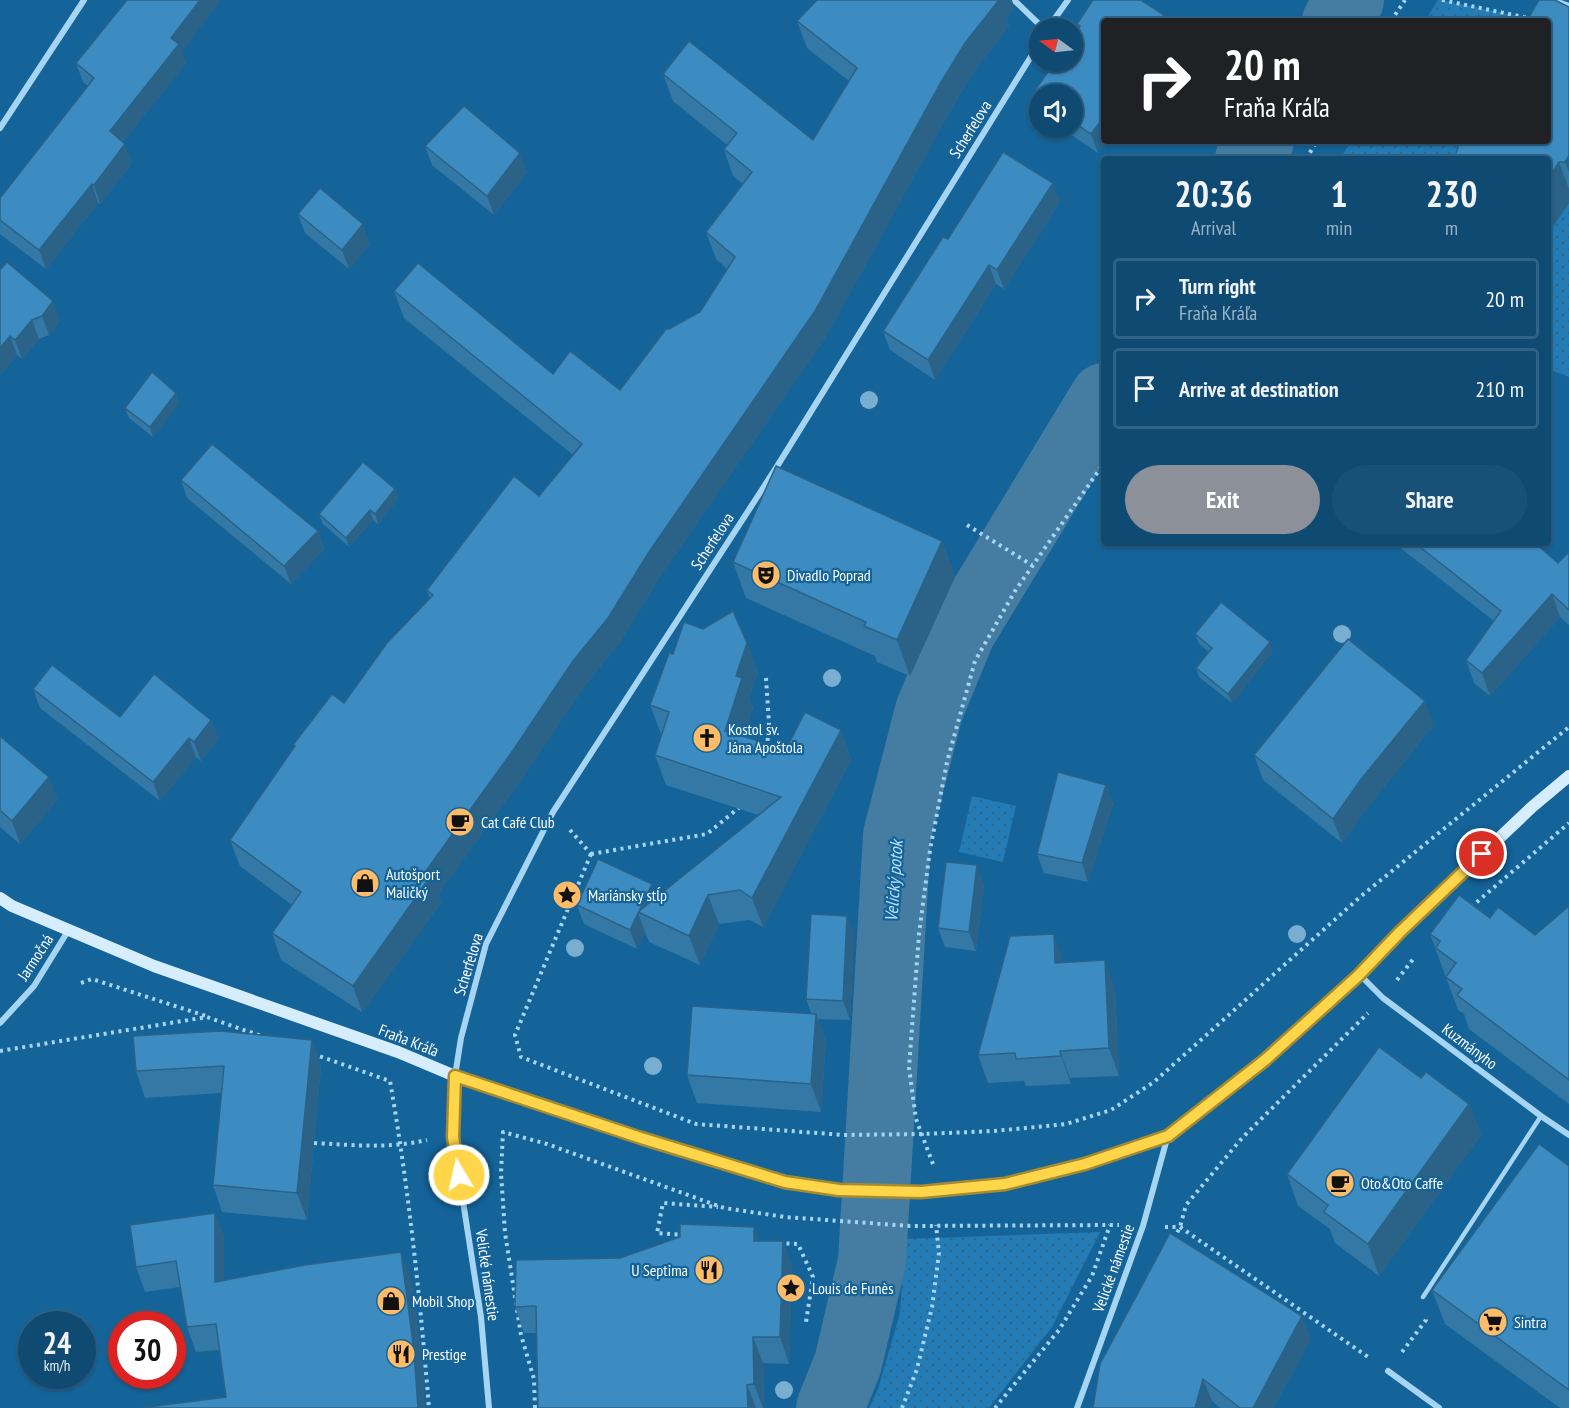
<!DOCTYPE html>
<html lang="en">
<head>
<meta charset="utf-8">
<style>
	:root { --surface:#0f4a73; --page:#185178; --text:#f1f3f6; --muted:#9bb3c4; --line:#2f6285; --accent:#8c9099 }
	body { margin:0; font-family:"PT Sans Narrow",sans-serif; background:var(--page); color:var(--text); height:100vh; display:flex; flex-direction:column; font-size:22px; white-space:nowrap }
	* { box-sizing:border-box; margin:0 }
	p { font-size:20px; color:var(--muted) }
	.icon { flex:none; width:33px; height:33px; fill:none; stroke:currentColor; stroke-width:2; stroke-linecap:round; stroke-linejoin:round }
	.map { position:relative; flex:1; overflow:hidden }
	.side { position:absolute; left:1101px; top:156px; width:450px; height:390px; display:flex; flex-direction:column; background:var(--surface); border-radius:6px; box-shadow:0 2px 4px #0004,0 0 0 2px var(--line) }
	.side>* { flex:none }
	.banner { position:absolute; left:1101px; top:18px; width:450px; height:126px; border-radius:6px; box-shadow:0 2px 4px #0004,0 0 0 2px var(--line); background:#202124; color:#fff; overflow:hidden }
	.needle { width:39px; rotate:285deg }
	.tools { position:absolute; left:1029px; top:18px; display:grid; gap:12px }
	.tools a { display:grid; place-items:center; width:54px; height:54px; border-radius:50%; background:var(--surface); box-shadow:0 2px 4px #0004,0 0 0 2px var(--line); font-size:30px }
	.speed { position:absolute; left:18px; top:1311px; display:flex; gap:12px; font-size:30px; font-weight:700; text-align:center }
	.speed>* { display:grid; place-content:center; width:78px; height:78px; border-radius:50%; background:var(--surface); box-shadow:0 2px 4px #0004,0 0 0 2px var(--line); line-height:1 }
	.speed small { font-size:15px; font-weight:400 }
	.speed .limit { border:9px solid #d22; background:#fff; color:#111 }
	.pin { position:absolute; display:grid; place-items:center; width:51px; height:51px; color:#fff; margin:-26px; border:3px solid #fff; border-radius:50%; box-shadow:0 2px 6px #0007 }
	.me { position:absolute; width:66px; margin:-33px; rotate:351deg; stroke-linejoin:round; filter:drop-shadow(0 0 4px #0008) }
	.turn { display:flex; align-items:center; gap:21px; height:126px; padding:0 24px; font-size:27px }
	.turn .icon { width:78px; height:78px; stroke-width:2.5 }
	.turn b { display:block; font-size:42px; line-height:51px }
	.eta { display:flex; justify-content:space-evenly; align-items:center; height:102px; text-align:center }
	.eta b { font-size:36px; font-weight:700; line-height:42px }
	.primary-button { display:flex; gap:12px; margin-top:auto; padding:12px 24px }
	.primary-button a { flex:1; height:69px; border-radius:36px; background:var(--accent); color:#fff; font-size:24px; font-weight:700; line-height:69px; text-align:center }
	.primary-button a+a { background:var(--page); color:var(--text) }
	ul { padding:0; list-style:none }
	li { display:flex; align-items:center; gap:18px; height:81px; margin:0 12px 9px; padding:0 12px; border:3px solid var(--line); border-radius:6px }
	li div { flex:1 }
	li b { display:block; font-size:22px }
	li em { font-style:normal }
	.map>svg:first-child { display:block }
</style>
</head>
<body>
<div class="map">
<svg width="1569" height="1408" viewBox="0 0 1569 1408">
	<defs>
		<pattern id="park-dots" width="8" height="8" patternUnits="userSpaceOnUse" patternTransform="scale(1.5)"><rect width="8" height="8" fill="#237cb6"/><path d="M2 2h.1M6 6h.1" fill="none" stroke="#356686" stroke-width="1.8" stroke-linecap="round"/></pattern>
	</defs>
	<rect width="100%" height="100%" fill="#146399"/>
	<g fill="url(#park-dots)">
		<path d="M1438 0H1442L1542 21H1425Z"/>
		<path d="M1569 29V377L1548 369V159H1340L1351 141H1548Z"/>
		<path d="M972 796 1016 806 1003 862 959 852Z"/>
		<path d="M1100 1232 1052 1327 989 1408H869L878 1389 900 1313 905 1239Z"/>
	</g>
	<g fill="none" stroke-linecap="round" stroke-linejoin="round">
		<g stroke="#457ca2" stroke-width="68">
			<path d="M1336 21 1350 0"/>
			<path d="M1249 159 1260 141"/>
			<path d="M830 1408 848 1363 872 1261 897 835 929 711 961 633 1104 397"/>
		</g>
		<g stroke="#a6d5f3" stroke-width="4" stroke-dasharray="3 4.5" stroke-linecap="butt">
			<path d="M1442 0 1533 19"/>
			<path d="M1391 21 1405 0"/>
			<path d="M1306 159 1317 141"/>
			<path d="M967 525 1032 565"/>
			<path d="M766 678 769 723 767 748"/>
			<path d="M570 830 591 854"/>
			<path d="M591 854 515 1035 521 1057 696 1124 844 1135 923 1134 995 1131 1066 1124 1111 1110 1154 1082 1360 897 1569 727"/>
			<path d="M591 854 707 834 741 806"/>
			<path d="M1471 907 1569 823"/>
			<path d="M1397 980 1414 958"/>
			<path d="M81 983 92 979 206 1016"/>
			<path d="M0 1051 207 1017 261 1036"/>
			<path d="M313 1054 390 1081C409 1190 420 1298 429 1408"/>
			<path d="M314 1143C354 1145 387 1149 427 1140"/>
			<path d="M933 1164 916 1119 909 1068 919 934 930 850 947 762 975 661 1015 591 1104 463"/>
			<path d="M1165 1227H1180L1371 1359"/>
			<path d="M685 1235 657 1233 663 1203 718 1207"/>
			<path d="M1174 1239 1180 1227 1186 1205 1242 1138 1368 1013"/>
			<path d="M779 1243 798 1244 813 1277 806 1322"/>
			<path d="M1402 1352 1426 1320V1317"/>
			<path d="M535 1408 534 1379 521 1335 505 1233 501 1173 503 1132 547 1144 724 1208 785 1217 910 1226 1119 1225"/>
			<path d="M902 1408 917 1369 932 1307 939 1253 936 1225"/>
			<path d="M995 1408 1059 1330 1092 1276 1110 1225"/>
		</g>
		<path stroke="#a6d5f3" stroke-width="4.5" d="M1423 1297 1541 1116"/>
		<g stroke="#a6d5f3" stroke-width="6">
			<path d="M1014 0 1043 28"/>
			<path d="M1552 0 1569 6"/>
			<path d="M1048 28 1068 0"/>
			<path d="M0 128 84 0"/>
			<path d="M1359 974 1383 998 1541 1116 1569 1135"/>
			<path d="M0 1023 34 986 68 931"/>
			<path d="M1388 1371 1439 1408"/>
			<path d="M489 1408 481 1317 453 1137 455 1076 461 1038 486 944 553 812 776 468 1040 42"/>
			<path d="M1077 1408 1143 1226 1168 1135"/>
		</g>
		<path stroke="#d6edfd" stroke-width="12" d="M0 898 12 906 154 966 398 1052 455 1076 641 1138 785 1182 839 1189 921 1192 1005 1184 1085 1164 1168 1135 1265 1060 1359 974 1400 932 1532 807 1569 776"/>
	</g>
	<g fill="#7aaed0">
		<circle cx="869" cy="400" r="9"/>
		<circle cx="1342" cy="634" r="9"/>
		<circle cx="832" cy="678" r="9"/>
		<circle cx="1297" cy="934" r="9"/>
		<circle cx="575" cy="948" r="9"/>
		<circle cx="653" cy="1066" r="9"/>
		<circle cx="784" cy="1390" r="9"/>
	</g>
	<g fill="#3478a6">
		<path d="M1093 0H1141L1164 15 1166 21H1104V141H1107L1098 153 1061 128H1072V94H1040V112L1033 93 1055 62H1072V37L1079 28 1077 24Z"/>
		<path d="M1569 7V203L1548 234Z"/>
		<path d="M1014 8 1006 19 1009 26 975 70 950 111 825 338 659 578 618 645 583 688 524 776 438 894 441 903 362 1012 281 960 272 933 292 905 240 866 230 840 294 747 293 745 344 703 430 598 427 590 539 496 573 455 404 318 394 291 553 374 620 390 669 329 700 312 727 269 716 259 706 232 743 184 733 176 724 149 727 145 673 101 663 74 813 140 849 81 807 48 797 21Z"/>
		<path d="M182 52 186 63 123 142 132 163 100 204 98 203 46 269 0 234V198L88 86 83 82 76 63Z"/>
		<path d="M425 146 527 172 494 215 432 165Z"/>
		<path d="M1060 202 1004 289 996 284 935 380 890 350 883 331 948 239Z"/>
		<path d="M298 214 370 243 349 269 305 233Z"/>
		<path d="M0 270 60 320 49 335 39 339 22 359 17 355 0 375Z"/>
		<path d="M176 393 179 403 153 437 129 418 125 408Z"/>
		<path d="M181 480 318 531 324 549 291 584 187 498Z"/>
		<path d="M395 489 398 499 378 524 373 520 349 547 323 524 319 514Z"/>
		<path d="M942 541 955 577 910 676 877 662 875 656 746 598 733 562Z"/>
		<path d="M1394 543H1535L1558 563 1569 552V625L1560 617 1490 696 1474 683 1466 660 1494 621Z"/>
		<path d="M1195 634 1273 651 1232 703 1199 677 1196 668 1209 652 1199 644Z"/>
		<path d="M747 643 758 672 749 698 753 707 744 736 786 749 841 730 851 760 763 927 750 920 719 924 700 965 649 942 645 932 637 949 584 924 577 905 657 897 758 815 666 785 655 755 662 735 661 734 650 705Z"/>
		<path d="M33 689 120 717 211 720 218 739 201 761 196 757 160 801 40 708Z"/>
		<path d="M1434 725 1371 803 1342 843 1263 780 1254 755Z"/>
		<path d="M0 736 49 777 57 800 20 844 0 827Z"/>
		<path d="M1106 785 1113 804 1088 882 1044 873 1037 854Z"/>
		<path d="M984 884 976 951 945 947 938 928Z"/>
		<path d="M1569 906V1104L1469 1029 1464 1014 1458 1010 1430 934 1490 918 1535 935Z"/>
		<path d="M847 916 854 935 850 1020 818 1019 826 1041 821 1112 697 1103 687 1075 811 1013 806 999Z"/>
		<path d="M1064 962 1115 988 1119 1076 1070 1078 1071 1084 1026 1086 1024 1081 988 1083 978 1055Z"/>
		<path d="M312 1040 321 1066 307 1220 222 1212 213 1185 221 1093 145 1098 136 1071Z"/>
		<path d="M1421 1078 1469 1104 1481 1135 1379 1276 1335 1243 1330 1229 1298 1206 1287 1174Z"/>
		<path d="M1569 1166V1408H1560L1445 1324 1432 1290Z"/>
		<path d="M215 1213 224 1238V1281L411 1277 424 1376 226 1397 219 1350 196 1352 187 1327 180 1287 145 1292 136 1267Z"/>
		<path d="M759 1241H783L792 1268 789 1364 763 1363 764 1408H538L536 1333H524L515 1307 620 1258Z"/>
		<path d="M1311 1339 1273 1408H1220L1212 1401 1093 1408Z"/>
	</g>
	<g fill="#2b6287">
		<path d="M200 0H221L182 52 186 63 117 150 110 131 171 38Z"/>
		<path d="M996 0H1012L1014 8 1006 19 1009 26 975 70 950 111 825 338 659 578 618 645 583 688 524 776 438 894 441 903 362 1012 353 986 425 872 573 661 649 552 940 84 965 43Z"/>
		<path d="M1164 15 1166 21H1160Z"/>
		<path d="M1104 117V141H1107L1098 153 1091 134Z"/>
		<path d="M125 144 132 163 100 204 94 185Z"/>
		<path d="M520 153 527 172 494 215 487 196Z"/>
		<path d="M1569 155V172L1565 162Z"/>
		<path d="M1559 162 1569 189V203L1548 234V179Z"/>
		<path d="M1053 183 1060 202 1004 289 997 270Z"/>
		<path d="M92 184 98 203 46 269 39 250Z"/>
		<path d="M363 224 370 243 349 269 342 250Z"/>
		<path d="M989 265 996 284 935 380 928 360Z"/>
		<path d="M53 301 60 320 49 335 42 316Z"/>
		<path d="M32 320 39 339 22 359 15 340Z"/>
		<path d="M10 336 17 355 0 375V348Z"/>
		<path d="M176 393 179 403 153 437 150 427Z"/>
		<path d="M395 489 398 499 378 524 375 514Z"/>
		<path d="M370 510 373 520 349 547 346 538Z"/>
		<path d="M318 531 324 549 291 584 284 566Z"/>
		<path d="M942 541 955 577 910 676 897 640Z"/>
		<path d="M1552 594 1560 617 1490 696 1482 673Z"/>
		<path d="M1270 642 1273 651 1232 703 1228 694Z"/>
		<path d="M747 643 758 672 749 698 753 707 736 760 725 731 736 676Z"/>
		<path d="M1425 701 1434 725 1371 803 1342 843 1333 819 1362 778Z"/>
		<path d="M211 720 218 739 201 761 194 742Z"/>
		<path d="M841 730 851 760 763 927 752 898Z"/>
		<path d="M189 738 196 757 160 801 153 782Z"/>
		<path d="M49 777 57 800 20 844 12 821Z"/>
		<path d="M1106 785 1113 804 1088 882 1082 863Z"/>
		<path d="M977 865 984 884 976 951 969 932Z"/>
		<path d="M652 884 659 903 639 912Z"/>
		<path d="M708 895 719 924 700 965 689 936Z"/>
		<path d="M638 913 645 932 637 949 630 930Z"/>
		<path d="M847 916 854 935 850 1020 843 1001Z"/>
		<path d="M1054 934 1064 962 1065 991 1055 963Z"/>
		<path d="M1105 960 1115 988 1119 1076 1109 1048Z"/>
		<path d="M816 1014 826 1041 821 1112 811 1084Z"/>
		<path d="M312 1040 321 1066 307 1220 297 1193Z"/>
		<path d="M1060 1051 1070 1078 1071 1084 1061 1056Z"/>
		<path d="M1469 1104 1481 1135 1379 1276 1368 1244Z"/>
		<path d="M215 1213 224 1238V1307L215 1282Z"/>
		<path d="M754 1227 764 1253 754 1241Z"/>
		<path d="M783 1241 792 1268 789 1364 780 1337Z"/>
		<path d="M401 1252 411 1277 424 1376 425 1408H418Z"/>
		<path d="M1302 1316 1311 1339 1273 1408H1253Z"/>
		<path d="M753 1337 763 1363 764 1408H763L754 1384Z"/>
		<path d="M1203 1379 1212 1401 1210 1408H1195Z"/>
		<path d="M747 1385 756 1408H748Z"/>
	</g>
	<g fill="#3d8cc1" stroke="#2b6287" stroke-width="1.5">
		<path d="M127 0H200L171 38 179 44 110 131 125 144 94 185 92 184 39 250 0 220V198L94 78 76 63Z"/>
		<path d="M817 0H999L965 43 940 84 815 311 649 552 608 618 573 661 514 749 425 872 431 876 353 986 272 933 301 892 230 840 295 746 293 745 332 694 344 703 387 643 433 595 427 590 514 476 539 496 582 444 394 291 418 263 553 374 570 351 620 390 666 329H669L700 312 735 257 706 232 752 172 724 149 737 133 663 74 689 41 813 140 857 68 797 21Z"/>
		<path d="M1093 0H1141L1164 15 1160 21H1104V117L1091 134 1072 121V94H1040V98L1033 93 1055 62H1072V37L1080 26 1077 24Z"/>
		<path d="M1539 0H1555L1569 7V155L1565 162H1559L1548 179V159H1456L1455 156 1460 141H1548V21H1527Z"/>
		<path d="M464 106 520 153 487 196 425 146Z"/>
		<path d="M1003 152 1053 183 997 270 989 265 928 360 883 331 943 237 948 239Z"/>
		<path d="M320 188 363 224 342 250 298 214Z"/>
		<path d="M7 262 53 301 42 316 32 320 15 340 10 336 0 348V270Z"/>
		<path d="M152 372 176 393 150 427 125 408Z"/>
		<path d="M212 444 318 531 284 566 181 480Z"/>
		<path d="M363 462 395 489 375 514 370 510 346 538 319 514Z"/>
		<path d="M776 466 942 541 897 640 864 626 866 622 733 562Z"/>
		<path d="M1415 543H1535L1558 563 1569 552V610L1552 594 1482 673 1466 660 1501 611Z"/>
		<path d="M1221 602 1270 642 1228 694 1196 668 1212 648 1195 634Z"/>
		<path d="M733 611 747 643 736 676 742 678 725 731 786 749 805 712 841 730 752 898 740 890 708 895 689 936 638 912 781 797 655 755 669 712 650 705 669 653 673 654 684 622 703 629Z"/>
		<path d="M1348 639 1425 701 1362 778 1333 819 1254 755Z"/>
		<path d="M52 665 120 717 154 674 211 720 194 742 189 738 153 782 33 689Z"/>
		<path d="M0 736 49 777 12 821 0 810Z"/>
		<path d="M1058 772 1106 785 1082 863 1037 854Z"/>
		<path d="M598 859 652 884 630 930 577 905Z"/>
		<path d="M946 862 977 865 969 932 938 928Z"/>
		<path d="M1459 895 1490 918 1498 907 1535 935 1569 906V1080L1457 995 1462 989 1446 977 1456 963 1436 948 1440 941 1430 934Z"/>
		<path d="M811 914 847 916 843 1001 806 999Z"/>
		<path d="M1054 934 1055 963 1105 960 1109 1048 1060 1051 1061 1056 1016 1059 1015 1053 978 1055 1010 936Z"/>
		<path d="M692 1006 816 1014 811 1084 687 1075Z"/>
		<path d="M220 1031 312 1040 297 1193 213 1185 224 1066 136 1071 133 1036Z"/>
		<path d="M1379 1047 1421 1078 1426 1072 1469 1104 1368 1244 1324 1212 1328 1205 1287 1174Z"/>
		<path d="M1539 1144 1569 1166V1390L1432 1290Z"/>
		<path d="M215 1213V1282L305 1265 401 1252 414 1351 418 1408H141L226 1397 216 1324 187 1327 176 1261 136 1267 130 1225Z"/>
		<path d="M680 1224 754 1227V1241H783L780 1337H753L754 1384 747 1385 748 1408H538L536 1306 515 1307 516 1260 620 1258 680 1237Z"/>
		<path d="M1170 1233 1302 1316 1253 1408H1240L1203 1379 1195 1408H1093L1100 1364Z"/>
	</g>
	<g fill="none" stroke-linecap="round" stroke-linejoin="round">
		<g stroke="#a68a30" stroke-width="15">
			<path id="route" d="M459 1175 453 1137 455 1076 641 1138 785 1182 839 1190 921 1192 1005 1184 1085 1164 1168 1136 1265 1060 1359 975 1400 932 1482 854"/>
		</g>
		<use href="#route" stroke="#ffd54a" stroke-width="10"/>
	</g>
	<defs>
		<g id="theatre-disc" transform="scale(1.5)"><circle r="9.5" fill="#ffbc68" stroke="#146399"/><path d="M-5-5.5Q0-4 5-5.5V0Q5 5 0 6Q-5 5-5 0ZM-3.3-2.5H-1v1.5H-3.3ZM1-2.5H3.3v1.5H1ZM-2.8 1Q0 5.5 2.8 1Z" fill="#111"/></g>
		<g id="church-disc" transform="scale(1.5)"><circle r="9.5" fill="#ffbc68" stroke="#146399"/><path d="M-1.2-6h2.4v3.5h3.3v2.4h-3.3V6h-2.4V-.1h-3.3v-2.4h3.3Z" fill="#111"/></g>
		<g id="cafe-disc" transform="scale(1.5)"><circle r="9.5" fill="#ffbc68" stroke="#146399"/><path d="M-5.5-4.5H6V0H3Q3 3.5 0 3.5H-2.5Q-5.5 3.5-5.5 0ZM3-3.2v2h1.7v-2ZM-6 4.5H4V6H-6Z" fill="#111"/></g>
		<g id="shop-disc" transform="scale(1.5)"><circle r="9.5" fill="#ffbc68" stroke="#146399"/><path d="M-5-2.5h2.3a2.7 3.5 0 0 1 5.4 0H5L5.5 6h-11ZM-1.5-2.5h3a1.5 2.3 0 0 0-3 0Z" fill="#111"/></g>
		<g id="sight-disc" transform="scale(1.5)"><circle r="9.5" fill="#ffbc68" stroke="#146399"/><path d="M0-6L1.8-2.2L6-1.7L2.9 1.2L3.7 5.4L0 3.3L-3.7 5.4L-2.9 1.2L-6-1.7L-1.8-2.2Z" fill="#111"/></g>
		<g id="restaurant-disc" transform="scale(1.5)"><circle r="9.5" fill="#ffbc68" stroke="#146399"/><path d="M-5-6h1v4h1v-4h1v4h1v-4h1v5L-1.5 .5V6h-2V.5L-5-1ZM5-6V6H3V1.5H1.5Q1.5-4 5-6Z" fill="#111"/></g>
		<g id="supermarket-disc" transform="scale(1.5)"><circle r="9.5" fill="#ffbc68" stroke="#146399"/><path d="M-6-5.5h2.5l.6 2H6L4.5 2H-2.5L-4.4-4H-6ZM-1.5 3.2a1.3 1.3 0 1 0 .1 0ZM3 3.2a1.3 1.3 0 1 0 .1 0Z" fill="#111"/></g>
	</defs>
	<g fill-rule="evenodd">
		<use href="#theatre-disc" x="766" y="575"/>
		<use href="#church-disc" x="707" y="738"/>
		<use href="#cafe-disc" x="460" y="822"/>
		<use href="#shop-disc" x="365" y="883"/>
		<use href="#sight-disc" x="567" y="895"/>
		<use href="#cafe-disc" x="1340" y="1183"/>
		<use href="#restaurant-disc" x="709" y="1270"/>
		<use href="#sight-disc" x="791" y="1288"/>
		<use href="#shop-disc" x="391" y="1301"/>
		<use href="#supermarket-disc" x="1493" y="1322"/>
		<use href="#restaurant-disc" x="401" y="1354"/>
	</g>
	<g text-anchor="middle" stroke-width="4.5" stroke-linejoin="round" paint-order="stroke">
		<g font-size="16" fill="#fff" stroke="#146399">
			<text transform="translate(970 129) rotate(-58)" y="6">Scherfelova</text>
			<text transform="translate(712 541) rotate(-57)" y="6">Scherfelova</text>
			<text transform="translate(35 957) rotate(-57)" y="6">Jarmočná</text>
			<text transform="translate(468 964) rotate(-73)" y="6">Scherfelova</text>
			<text transform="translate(409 1040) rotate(21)" y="6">Fraňa Kráľa</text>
			<text transform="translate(1470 1046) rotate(37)" y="6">Kuzmányho</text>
			<text transform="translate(1113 1268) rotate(-70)" y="6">Velické námestie</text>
			<text transform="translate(488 1275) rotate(82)" y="6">Velické námestie</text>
		</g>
		<g font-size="16" fill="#fff" stroke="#146399" text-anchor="start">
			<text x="787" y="581">Divadlo Poprad</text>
			<text x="728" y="735">Kostol sv.<tspan x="728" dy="18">Jána Apoštola</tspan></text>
			<text x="481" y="828">Cat Café Club</text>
			<text x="386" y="880">Autošport<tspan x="386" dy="18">Maličký</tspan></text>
			<text x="588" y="901">Mariánsky stĺp</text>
			<text x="1361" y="1189">Oto&amp;Oto Caffe</text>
			<text x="688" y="1276" text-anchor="end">U Septima</text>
			<text x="812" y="1294">Louis de Funès</text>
			<text x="412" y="1307">Mobil Shop</text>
			<text x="1514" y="1328">Sintra</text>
			<text x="422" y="1360">Prestige</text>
		</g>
		<g font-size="18" font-style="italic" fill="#b7e0f9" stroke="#146399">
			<text transform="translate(894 881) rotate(-86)" y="6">Velický potok</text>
		</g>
	</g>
</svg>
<div class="tools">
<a><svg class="needle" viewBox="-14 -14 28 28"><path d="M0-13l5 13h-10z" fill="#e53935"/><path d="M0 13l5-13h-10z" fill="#9bb3c4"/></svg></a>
<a><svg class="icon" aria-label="sound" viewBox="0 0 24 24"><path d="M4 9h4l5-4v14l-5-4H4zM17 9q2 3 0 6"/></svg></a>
</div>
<div class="speed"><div>24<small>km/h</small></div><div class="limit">30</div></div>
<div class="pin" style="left:1482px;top:854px;background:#d93025"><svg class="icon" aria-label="arrive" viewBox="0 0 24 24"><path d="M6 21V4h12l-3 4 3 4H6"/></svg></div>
<svg class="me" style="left:459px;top:1175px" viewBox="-20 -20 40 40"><circle r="17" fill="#ffd54a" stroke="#fff" stroke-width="3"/><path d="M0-11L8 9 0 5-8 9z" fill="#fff"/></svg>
<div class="banner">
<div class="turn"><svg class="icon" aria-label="right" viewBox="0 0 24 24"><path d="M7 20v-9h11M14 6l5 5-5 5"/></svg><div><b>20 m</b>Fraňa Kráľa</div></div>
</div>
<section class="side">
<div class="eta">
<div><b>20:36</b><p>Arrival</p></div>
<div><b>1</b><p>min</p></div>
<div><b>230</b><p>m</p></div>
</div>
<ul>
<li><svg class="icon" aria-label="right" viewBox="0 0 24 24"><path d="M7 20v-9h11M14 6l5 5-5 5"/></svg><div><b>Turn right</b><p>Fraňa Kráľa</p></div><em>20 m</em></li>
<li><svg class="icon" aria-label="arrive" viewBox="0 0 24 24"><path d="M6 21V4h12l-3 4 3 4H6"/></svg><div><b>Arrive at destination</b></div><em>210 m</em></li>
</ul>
<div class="primary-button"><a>Exit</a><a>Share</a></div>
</section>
</div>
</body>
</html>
